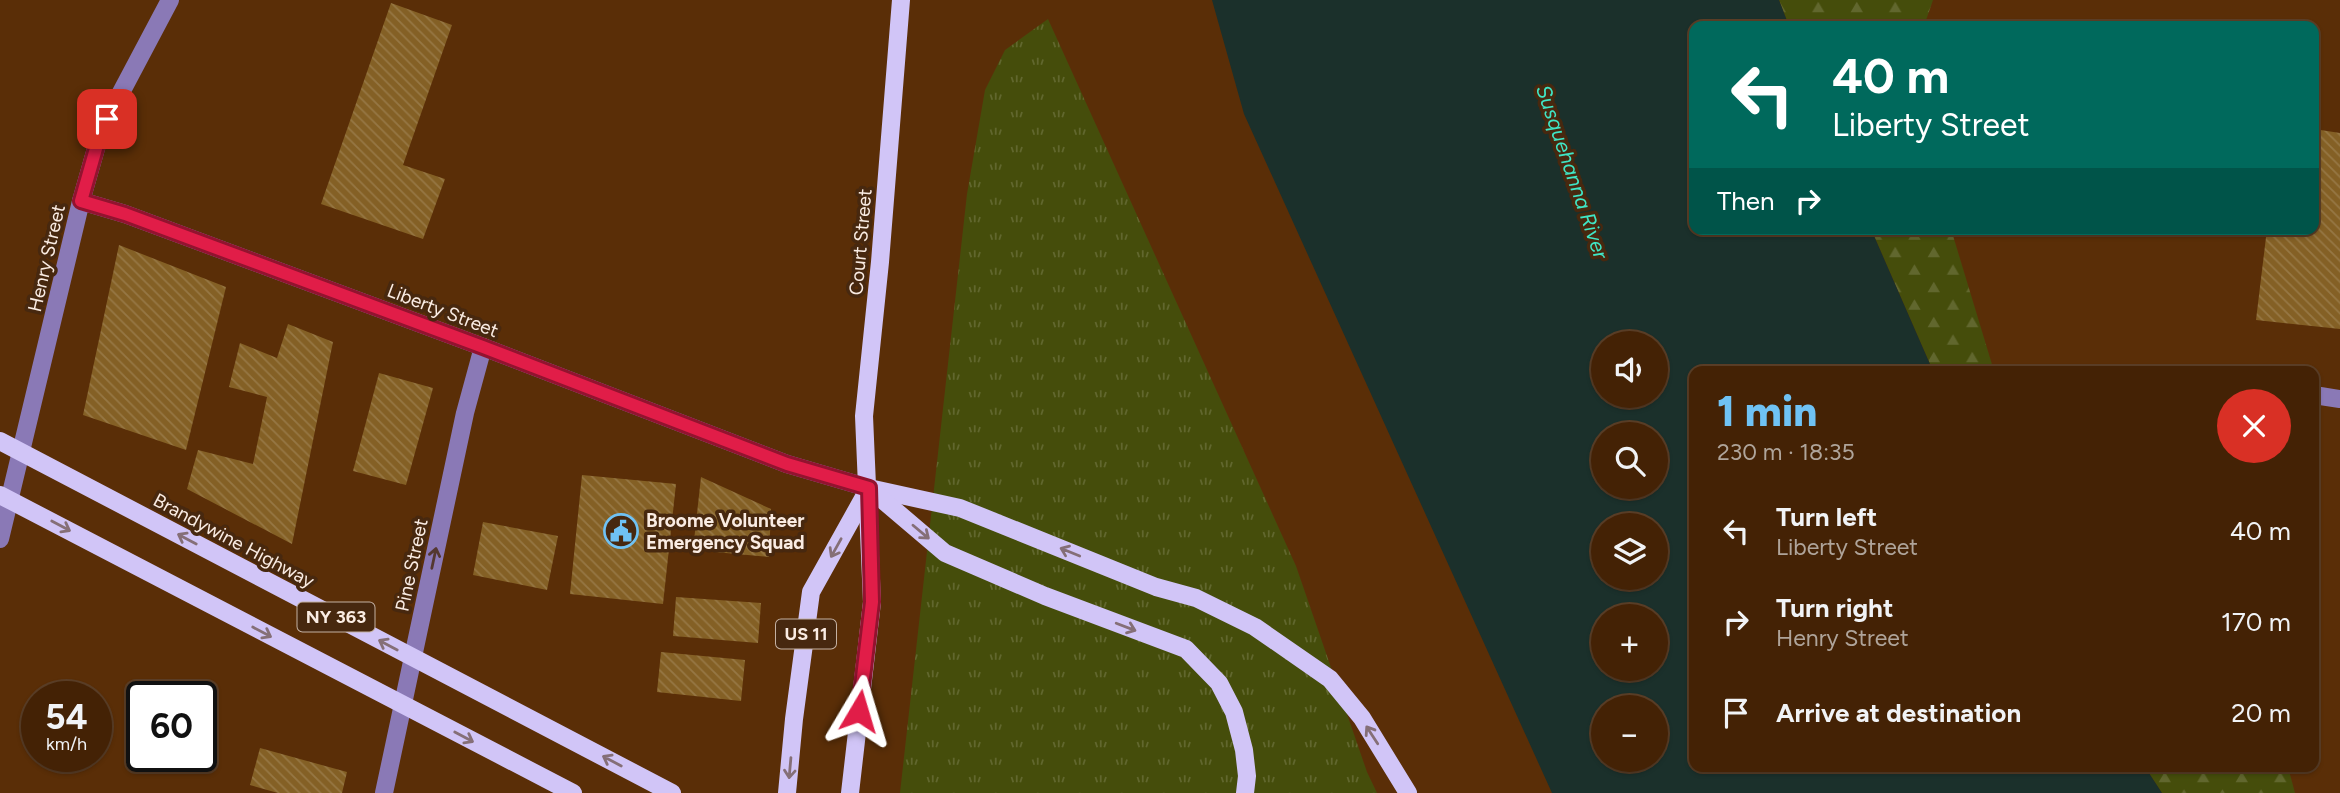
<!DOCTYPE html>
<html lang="en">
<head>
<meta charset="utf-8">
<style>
	:root { --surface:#442205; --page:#4b2a0f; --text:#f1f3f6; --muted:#afa49a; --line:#5c3f27; --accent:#6fc2f4 }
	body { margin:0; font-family:Figtree,sans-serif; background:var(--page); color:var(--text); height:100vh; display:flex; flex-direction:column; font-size:26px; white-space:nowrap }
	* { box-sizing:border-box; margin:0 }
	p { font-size:23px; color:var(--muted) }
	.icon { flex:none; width:38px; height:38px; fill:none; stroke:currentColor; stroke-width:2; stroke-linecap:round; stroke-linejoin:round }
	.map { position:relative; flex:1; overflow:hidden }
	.drawer { position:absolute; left:1689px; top:366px; width:630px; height:406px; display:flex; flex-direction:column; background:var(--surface); border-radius:14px; box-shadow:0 2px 5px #0004,0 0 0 2px var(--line) }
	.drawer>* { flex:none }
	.top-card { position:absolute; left:1689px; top:21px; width:630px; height:214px; border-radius:14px; box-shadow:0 2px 5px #0004,0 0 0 2px var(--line); background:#00695c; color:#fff; overflow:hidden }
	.tools { position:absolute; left:1591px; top:331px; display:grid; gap:14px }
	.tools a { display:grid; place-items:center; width:77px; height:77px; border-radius:50%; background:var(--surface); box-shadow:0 2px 5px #0004,0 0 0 2px var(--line); font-size:35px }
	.speed { position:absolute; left:21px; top:681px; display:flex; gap:14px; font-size:35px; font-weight:700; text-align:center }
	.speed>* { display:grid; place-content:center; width:91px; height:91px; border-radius:50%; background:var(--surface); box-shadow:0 2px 5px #0004,0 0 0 2px var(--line); line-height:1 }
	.speed small { font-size:18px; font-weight:400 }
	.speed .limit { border:4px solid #111; border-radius:10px; background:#fff; color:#111 }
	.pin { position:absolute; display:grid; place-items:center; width:60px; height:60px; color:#fff; margin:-30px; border-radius:14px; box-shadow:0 4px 10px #0006 }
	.me { position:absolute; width:77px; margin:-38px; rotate:7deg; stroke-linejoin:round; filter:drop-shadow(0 0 5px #0008) }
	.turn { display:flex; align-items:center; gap:24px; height:147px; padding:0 28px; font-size:32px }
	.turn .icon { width:91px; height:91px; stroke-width:2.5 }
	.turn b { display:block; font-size:49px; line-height:60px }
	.then { display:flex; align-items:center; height:66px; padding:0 28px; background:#0003; gap:14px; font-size:26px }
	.round { display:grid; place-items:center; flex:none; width:74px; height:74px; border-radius:37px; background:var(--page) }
	.head { display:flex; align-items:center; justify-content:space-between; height:119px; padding:0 28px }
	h1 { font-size:42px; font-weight:800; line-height:52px; color:var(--accent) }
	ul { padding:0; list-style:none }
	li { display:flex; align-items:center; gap:21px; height:91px; padding:0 28px }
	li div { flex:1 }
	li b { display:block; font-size:26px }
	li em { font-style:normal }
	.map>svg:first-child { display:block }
</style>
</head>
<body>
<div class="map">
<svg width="2340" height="793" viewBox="0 0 2340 793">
	<defs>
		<pattern id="grass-tufts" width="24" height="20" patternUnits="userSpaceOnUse" patternTransform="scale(1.75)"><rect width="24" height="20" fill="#454d0b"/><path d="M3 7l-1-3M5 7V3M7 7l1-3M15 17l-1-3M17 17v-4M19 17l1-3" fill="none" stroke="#61672e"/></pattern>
		<pattern id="forest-firs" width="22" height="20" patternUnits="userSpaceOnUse" patternTransform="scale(1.75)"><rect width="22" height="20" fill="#454d0b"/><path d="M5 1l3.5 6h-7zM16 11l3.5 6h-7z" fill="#61672e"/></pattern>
		<pattern id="building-back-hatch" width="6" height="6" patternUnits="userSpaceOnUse" patternTransform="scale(1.75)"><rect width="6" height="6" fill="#846025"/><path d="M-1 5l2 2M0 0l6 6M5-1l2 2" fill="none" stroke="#967744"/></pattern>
	</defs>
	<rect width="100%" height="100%" fill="#5a2e07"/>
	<path fill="url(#grass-tufts)" d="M1048 19 1296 566 1367 772 1377 793H900L967 194 985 90 1005 50Z"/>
	<g fill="url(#forest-firs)">
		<path d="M1779 0H1933L1924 26H1789Z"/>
		<path d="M1871 229H1951L1994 371H1933Z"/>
		<path d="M2145 767H2288L2295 793H2162Z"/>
	</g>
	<path fill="#1b302b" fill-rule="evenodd" d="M1212 0H1779L1789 26H1694V229H1871L1933 371H1694V766L2145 767 2162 793H1552L1244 114ZM1603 343H1656V396H1603ZM1656 434V486H1603V434ZM1656 525V578H1603V525ZM1603 616H1656V668H1603ZM1656 707V760H1603V707Z"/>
	<g fill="url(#building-back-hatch)">
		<path d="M391 3 452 25 403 165 445 179 423 239 321 204Z"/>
		<path d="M2314 129 2340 133V329L2256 320 2267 229H2314Z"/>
		<path d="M119 245 226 287 186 450 83 415Z"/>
		<path d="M288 324 333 342 292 544 187 489 198 450 253 464 267 397 229 387 240 343 277 358Z"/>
		<path d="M379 373 433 388 406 485 353 471Z"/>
		<path d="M582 475 676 484 663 604 570 594Z"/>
		<path d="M701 477 771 509 769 557 693 550Z"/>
		<path d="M483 522 558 536 547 590 473 575Z"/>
		<path d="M676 597 761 603 758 643 673 636Z"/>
		<path d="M661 652 745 660 741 701 657 692Z"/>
		<path d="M260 748 347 772 342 793H278L250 785Z"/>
	</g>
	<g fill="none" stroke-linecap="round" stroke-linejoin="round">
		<g stroke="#8a79b6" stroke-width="18">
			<path d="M81 201 125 214 483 347 787 464 869 488"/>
			<path d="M2314 395 2340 399"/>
			<path d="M0 539 81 201 97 145 107 119 170 0"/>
			<path d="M384 793 465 413 483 347"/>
		</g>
		<g stroke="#d1c5f7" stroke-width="18">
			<path d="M0 441 672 793"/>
			<path d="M869 488 960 508 1156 587 1196 598 1255 627 1330 679 1362 718 1408 793"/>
			<path d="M871 490 945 553 1045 596 1186 649 1219 683 1234 712 1244 750 1247 776 1245 793"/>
			<path d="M0 495 573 793"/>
			<path d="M787 793 794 719 811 592 869 488"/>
			<path d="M850 793 872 602 864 416 880 262 901 0"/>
		</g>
	</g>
	<defs><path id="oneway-shaft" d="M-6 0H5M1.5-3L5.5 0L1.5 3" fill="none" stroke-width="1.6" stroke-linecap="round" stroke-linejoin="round" transform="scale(1.75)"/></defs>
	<g stroke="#856f77">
		<use href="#oneway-shaft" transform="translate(61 526) rotate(28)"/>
		<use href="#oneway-shaft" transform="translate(921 532) rotate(40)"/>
		<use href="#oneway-shaft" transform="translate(187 539) rotate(-152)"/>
		<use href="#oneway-shaft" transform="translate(836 548) rotate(119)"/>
		<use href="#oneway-shaft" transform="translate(1070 552) rotate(-158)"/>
		<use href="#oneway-shaft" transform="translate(1126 627) rotate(21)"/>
		<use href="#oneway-shaft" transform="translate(262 632) rotate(28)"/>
		<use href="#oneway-shaft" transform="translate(388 645) rotate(-152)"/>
		<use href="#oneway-shaft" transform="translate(1372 735) rotate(-123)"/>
		<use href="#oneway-shaft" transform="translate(464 737) rotate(28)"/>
		<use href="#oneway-shaft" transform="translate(612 761) rotate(-152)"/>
		<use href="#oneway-shaft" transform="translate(790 768) rotate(95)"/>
	</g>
	<use stroke="#543830" href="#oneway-shaft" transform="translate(434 558) rotate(-78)"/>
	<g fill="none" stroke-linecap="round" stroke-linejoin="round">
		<g stroke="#92132f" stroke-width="18">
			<path id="route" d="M107 119 97 145 81 201 125 214 483 347 787 464 869 488 872 602 859 711"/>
		</g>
		<use href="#route" stroke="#e11d48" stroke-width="12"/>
	</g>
	<defs>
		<g id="civic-ring" transform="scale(1.75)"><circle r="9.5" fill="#47280f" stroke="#6fc2f4" stroke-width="1.5"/><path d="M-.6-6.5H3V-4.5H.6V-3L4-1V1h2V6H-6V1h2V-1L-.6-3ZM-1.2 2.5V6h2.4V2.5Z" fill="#6fc2f4"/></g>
	</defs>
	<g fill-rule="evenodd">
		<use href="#civic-ring" x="621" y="531"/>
	</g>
	<g text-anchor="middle" stroke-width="7" stroke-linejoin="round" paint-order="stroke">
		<g fill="#47280f" stroke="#c4b1a3" stroke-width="2">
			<rect x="297.5" y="602.5" width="77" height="29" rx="5"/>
			<rect x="776" y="619.5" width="60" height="29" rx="5"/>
		</g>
		<g font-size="18" font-weight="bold" fill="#faece3">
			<text x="336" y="623">NY 363</text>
			<text x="806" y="640">US 11</text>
		</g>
		<g font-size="19" fill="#faece3" stroke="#47280f">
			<text transform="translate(860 242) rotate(-85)" y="7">Court Street</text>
			<text transform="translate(46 258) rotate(-77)" y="7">Henry Street</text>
			<text transform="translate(443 310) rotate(21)" y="7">Liberty Street</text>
			<text transform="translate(234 540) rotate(28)" y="7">Brandywine Highway</text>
			<text transform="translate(411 565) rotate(-78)" y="7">Pine Street</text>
		</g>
		<g font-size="19" font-weight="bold" fill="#faece3" stroke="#47280f" text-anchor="start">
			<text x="646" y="527">Broome Volunteer<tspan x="646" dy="22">Emergency Squad</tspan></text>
		</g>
		<g font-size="21" font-style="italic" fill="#3fe6c6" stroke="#47280f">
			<text transform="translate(1572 172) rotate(71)" y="7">Susquehanna River</text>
		</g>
	</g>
</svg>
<div class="tools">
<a><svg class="icon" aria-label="sound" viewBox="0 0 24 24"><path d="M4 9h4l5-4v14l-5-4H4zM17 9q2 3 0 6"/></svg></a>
<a><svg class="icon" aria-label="search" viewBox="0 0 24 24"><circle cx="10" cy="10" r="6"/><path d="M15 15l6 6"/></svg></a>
<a><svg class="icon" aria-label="layers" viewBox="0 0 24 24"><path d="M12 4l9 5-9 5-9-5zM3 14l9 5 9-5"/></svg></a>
<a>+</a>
<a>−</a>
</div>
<div class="speed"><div>54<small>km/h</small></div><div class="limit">60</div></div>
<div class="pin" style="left:107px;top:119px;background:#d93025"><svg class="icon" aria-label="arrive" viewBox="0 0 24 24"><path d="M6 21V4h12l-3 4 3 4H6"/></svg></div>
<svg class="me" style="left:859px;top:711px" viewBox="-20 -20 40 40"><path d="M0-17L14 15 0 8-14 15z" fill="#e11d48" stroke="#fff" stroke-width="4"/></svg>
<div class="top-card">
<div class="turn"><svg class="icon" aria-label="left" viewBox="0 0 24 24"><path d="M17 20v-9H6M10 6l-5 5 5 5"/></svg><div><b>40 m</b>Liberty Street</div></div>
<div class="then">Then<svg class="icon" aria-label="right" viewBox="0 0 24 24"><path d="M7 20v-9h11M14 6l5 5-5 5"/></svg></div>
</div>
<section class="drawer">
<div class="head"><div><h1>1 min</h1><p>230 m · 18:35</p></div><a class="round" style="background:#d93025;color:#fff"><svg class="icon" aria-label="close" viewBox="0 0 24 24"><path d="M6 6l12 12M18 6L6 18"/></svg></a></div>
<ul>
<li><svg class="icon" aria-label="left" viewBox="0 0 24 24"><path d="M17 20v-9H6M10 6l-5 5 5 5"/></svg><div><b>Turn left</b><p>Liberty Street</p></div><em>40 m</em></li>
<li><svg class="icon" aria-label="right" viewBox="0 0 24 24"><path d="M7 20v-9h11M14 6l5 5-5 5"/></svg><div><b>Turn right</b><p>Henry Street</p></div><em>170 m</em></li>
<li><svg class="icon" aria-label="arrive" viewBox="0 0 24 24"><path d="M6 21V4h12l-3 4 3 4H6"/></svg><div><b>Arrive at destination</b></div><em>20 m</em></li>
</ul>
</section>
</div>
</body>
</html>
